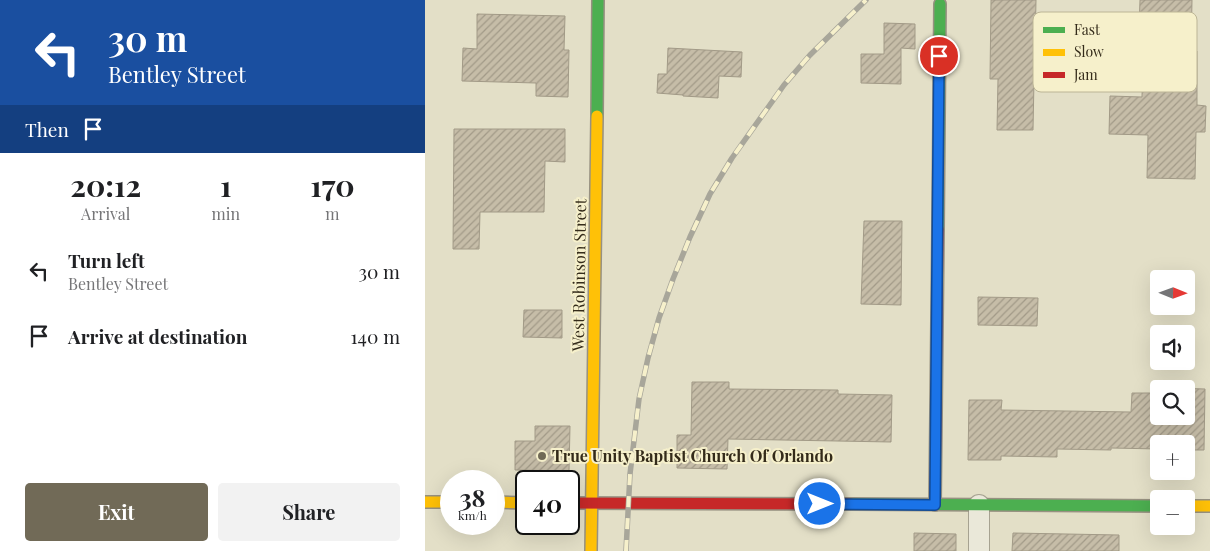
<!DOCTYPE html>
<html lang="en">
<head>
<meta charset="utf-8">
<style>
	:root { --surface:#fff; --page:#f2f2f2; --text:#202124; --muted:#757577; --accent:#716a57 }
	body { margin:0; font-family:"Playfair Display",serif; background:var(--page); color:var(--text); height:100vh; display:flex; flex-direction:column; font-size:19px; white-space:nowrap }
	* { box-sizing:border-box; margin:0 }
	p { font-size:16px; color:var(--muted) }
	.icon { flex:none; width:28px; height:28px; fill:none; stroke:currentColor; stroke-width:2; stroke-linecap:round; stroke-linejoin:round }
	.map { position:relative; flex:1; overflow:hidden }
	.drawer { display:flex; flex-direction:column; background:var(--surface); width:425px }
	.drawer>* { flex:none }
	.top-card { background:#1a4fa0; color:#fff; overflow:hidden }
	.needle { width:32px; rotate:91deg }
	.buttons { position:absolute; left:725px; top:270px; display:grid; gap:10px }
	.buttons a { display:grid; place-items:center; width:45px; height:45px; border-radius:5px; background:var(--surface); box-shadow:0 5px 20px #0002; font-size:25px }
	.speed { position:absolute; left:15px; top:470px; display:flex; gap:10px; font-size:25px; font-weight:700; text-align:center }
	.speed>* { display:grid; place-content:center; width:65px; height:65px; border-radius:50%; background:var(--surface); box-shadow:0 5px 20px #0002; line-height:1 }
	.speed small { font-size:12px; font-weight:400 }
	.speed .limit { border:2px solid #111; border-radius:8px; background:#fff; color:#111 }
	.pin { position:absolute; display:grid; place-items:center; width:42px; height:42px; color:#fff; margin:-21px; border:2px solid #fff; border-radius:50%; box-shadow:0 1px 5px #0007 }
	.me { position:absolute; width:55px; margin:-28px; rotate:90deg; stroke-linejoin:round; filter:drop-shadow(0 0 4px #0008) }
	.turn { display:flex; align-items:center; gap:18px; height:105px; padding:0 25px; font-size:22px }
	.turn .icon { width:65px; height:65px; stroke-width:2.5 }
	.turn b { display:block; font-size:35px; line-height:42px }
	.then { display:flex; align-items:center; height:48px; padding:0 25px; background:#0003; gap:10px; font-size:19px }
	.eta { display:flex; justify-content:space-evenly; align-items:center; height:85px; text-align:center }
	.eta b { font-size:30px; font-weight:700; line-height:35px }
	.button { display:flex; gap:10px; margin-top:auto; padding:10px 25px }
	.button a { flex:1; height:58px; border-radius:5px; background:var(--accent); color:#fff; font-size:20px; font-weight:700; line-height:58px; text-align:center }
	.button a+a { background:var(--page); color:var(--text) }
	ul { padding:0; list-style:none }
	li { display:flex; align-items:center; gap:15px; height:65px; padding:0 25px }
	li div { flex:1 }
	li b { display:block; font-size:19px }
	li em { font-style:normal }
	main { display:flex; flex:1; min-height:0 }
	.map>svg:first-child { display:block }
</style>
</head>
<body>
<main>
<section class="drawer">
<div class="top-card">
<div class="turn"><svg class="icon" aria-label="left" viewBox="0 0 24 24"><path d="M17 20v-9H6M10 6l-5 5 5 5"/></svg><div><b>30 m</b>Bentley Street</div></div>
<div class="then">Then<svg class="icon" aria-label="arrive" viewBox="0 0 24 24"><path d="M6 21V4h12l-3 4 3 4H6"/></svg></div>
</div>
<div class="eta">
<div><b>20:12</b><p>Arrival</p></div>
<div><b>1</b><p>min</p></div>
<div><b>170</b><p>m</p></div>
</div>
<ul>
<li><svg class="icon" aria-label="left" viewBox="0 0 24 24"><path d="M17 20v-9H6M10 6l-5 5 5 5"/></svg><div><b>Turn left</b><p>Bentley Street</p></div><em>30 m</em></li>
<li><svg class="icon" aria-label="arrive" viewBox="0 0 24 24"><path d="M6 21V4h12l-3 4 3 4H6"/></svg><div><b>Arrive at destination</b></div><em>140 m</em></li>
</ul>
<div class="button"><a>Exit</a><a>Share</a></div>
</section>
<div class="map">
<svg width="785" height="551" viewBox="0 0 785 551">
	<defs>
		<pattern id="building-hatch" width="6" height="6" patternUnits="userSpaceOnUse" patternTransform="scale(1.25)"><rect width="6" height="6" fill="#c6bda8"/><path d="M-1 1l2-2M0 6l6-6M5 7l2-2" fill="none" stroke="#a29a88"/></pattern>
	</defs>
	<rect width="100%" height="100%" fill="#e3dfc7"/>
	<g fill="url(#building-hatch)" stroke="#a29a87">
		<path d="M566 0H611L610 49H628V79H609L608 130H572L573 79H565Z"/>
		<path d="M715 0H767L766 51H772V105L781 106 780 132H771L770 179 722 178 723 135 684 134 685 96 717 97 718 28H714Z"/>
		<path d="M52 14 140 16 139 50H144L143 97 111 96V83L37 81 38 48 52 49Z"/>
		<path d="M459 23 490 24V49L476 48V84L436 83V54H459Z"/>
		<path d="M243 48 317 52 316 77 294 76 293 98 258 96V95L232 93 233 74H242Z"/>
		<path d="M29 129H140V162L120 161 119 212H55L54 249H28Z"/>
		<path d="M439 221H477L476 305 436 304Z"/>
		<path d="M553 297 613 298 612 326 553 325Z"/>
		<path d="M99 310H137V338L98 337Z"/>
		<path d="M267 382H304V389L413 390V394L467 395 466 442 303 439 302 469 252 468V435H266Z"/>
		<path d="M748 388 780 389 779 450H761V444H734V449L686 448V450L632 449V457L576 456V460H543L544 400H577L576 410 706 412 707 393H734V416H761V389Z"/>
		<path d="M110 426H145L144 471 90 470V441H110Z"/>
		<path d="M489 533 531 534V551H489Z"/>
		<path d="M588 533 694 535V551H587Z"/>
	</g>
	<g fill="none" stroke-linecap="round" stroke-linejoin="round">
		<g stroke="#a6a291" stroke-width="22">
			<path id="street" d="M554 505V551"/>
		</g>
		<g stroke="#979181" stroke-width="14">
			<g id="fast">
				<path d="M172 116 173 0"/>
				<path d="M513 229 515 4"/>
				<path d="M426 504 734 506"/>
			</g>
		</g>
		<g stroke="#979181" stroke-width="14">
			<g id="slow">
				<path d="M0 502H26"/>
				<path d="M69 502 101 503"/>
				<path d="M761 506H785"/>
				<path d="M166 551 172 116"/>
			</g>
		</g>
		<g stroke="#979181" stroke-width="14">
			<g id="jam">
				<path d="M144 503 426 504"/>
				<path d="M510 505 513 229"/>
			</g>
		</g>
		<use href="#street" stroke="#eae8d9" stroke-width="20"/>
		<use href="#fast" stroke="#4caf50" stroke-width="11"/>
		<use href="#slow" stroke="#ffc107" stroke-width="11"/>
		<use href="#jam" stroke="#c62828" stroke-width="11"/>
		<g stroke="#a8a69a" stroke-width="5.5">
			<path id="rail" d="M201 551 205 474 214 399 223 358 234 318 248 279 265 237 285 194 307 158 359 85 385 55 441 0"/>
		</g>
		<use href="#rail" stroke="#f6f0cb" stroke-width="4" stroke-dasharray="11" stroke-linecap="butt"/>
	</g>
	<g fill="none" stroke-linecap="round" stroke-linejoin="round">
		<g stroke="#114b97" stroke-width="12">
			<path id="route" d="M395 504 510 505 514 56"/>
		</g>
		<use href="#route" stroke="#1a73e8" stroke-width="9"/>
	</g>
	<circle fill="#716a57" stroke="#f6f0cb" stroke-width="2" cx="117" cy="456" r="5"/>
	<g text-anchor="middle" stroke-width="4" stroke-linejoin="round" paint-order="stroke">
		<g font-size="16" fill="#342b1a" stroke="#f6f0cb">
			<text transform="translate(154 275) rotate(-89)" y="6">West Robinson Street</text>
		</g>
		<g font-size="16" font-weight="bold" fill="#342b1a" stroke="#f6f0cb" text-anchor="start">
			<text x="127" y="462">True Unity Baptist Church Of Orlando</text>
		</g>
	</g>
	<rect x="608" y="12" width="164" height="80" rx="8" fill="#f6f0cb" stroke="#bcb596" stroke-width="1"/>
	<rect x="618" y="27" width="22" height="6" fill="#4caf50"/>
	<rect x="618" y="49" width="22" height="7" fill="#ffc107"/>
	<rect x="618" y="72" width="22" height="6" fill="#c62828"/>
	<g font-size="14" fill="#342b1a">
		<text x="649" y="35">Fast</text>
		<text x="649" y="57">Slow</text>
		<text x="649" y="80">Jam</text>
	</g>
</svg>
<div class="buttons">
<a><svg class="needle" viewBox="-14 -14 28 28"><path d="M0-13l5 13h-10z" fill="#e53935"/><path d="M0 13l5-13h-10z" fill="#757577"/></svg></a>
<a><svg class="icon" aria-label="sound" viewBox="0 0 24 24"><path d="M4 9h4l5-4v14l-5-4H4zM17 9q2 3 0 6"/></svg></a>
<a><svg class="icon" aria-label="search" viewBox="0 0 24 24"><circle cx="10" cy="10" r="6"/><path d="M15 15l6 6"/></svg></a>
<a>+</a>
<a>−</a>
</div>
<div class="speed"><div>38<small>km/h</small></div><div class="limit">40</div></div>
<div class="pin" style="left:514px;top:56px;background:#d93025"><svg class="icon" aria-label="arrive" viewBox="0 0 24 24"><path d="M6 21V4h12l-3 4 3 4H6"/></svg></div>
<svg class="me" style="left:395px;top:504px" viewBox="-20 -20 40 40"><circle r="17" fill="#1a73e8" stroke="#fff" stroke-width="3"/><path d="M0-11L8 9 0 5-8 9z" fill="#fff"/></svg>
</div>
</main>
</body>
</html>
